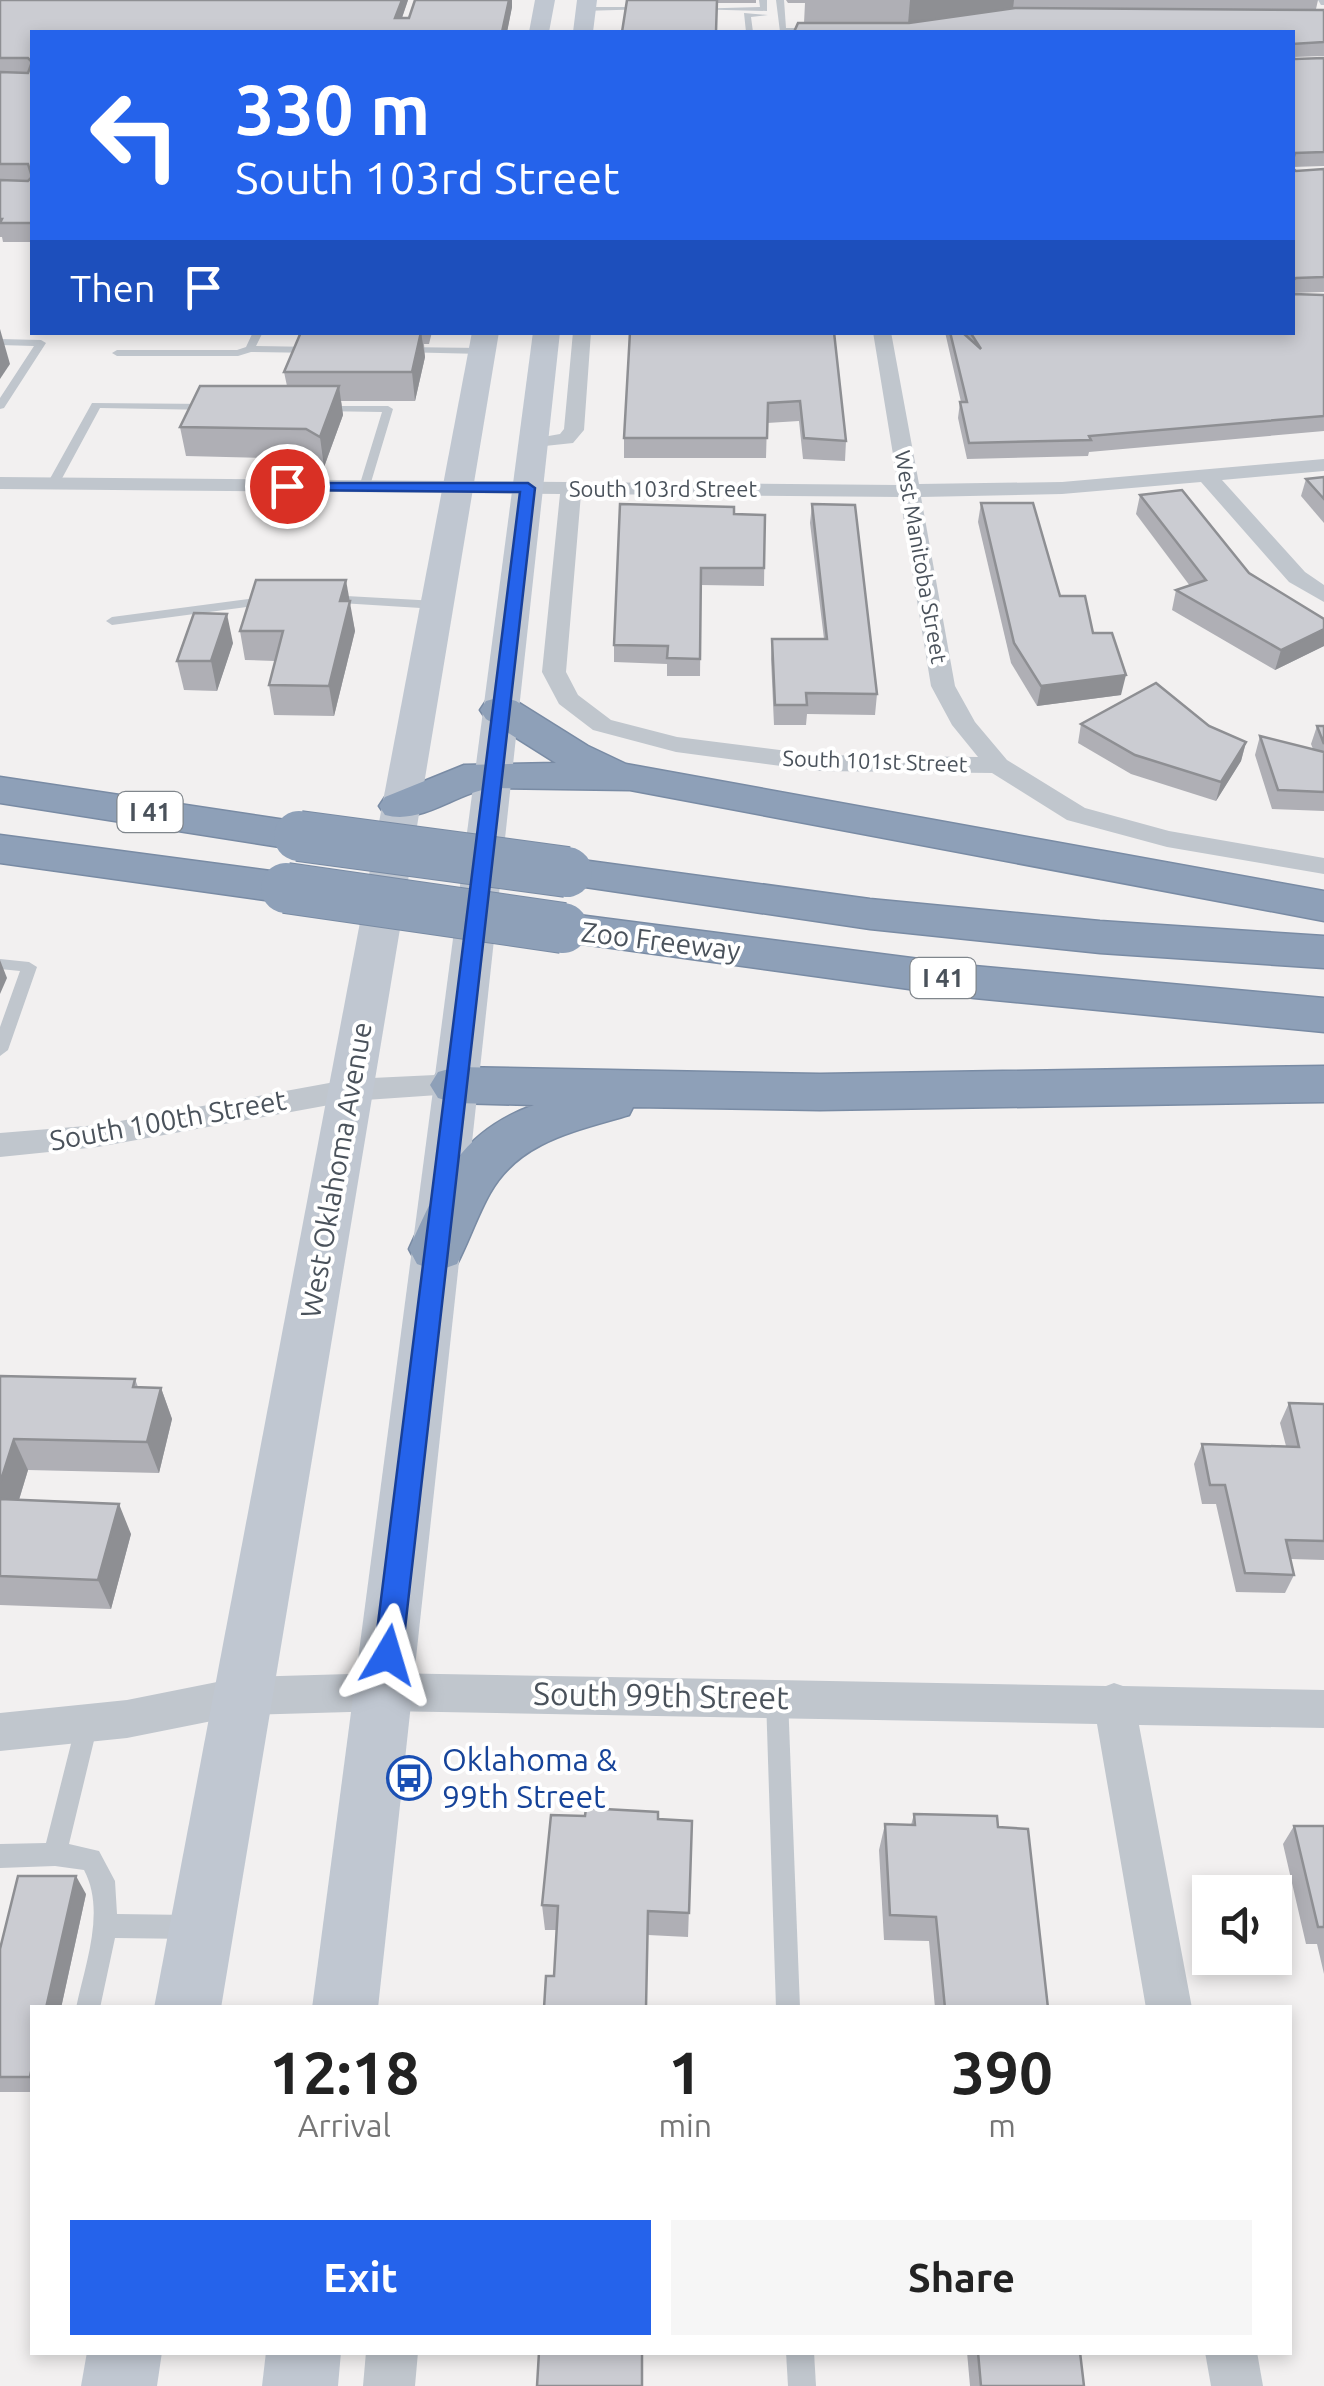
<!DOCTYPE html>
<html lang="en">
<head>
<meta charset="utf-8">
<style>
	:root { --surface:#fff; --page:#f6f6f6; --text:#222; --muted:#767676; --accent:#2563eb }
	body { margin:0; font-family:Ubuntu,sans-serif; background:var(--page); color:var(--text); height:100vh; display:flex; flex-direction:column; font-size:38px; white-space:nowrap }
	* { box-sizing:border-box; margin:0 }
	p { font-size:32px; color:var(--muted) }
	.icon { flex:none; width:55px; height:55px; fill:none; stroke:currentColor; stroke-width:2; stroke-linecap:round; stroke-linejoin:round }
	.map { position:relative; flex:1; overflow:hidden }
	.drawer { position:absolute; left:30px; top:2005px; width:1262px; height:350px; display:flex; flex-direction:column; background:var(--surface); border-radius:0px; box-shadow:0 5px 15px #0003 }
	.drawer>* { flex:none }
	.banner { position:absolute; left:30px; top:30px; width:1265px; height:305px; border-radius:0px; box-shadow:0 5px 15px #0003; background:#2563eb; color:#fff; overflow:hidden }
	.fabs { position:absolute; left:1192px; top:1875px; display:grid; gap:20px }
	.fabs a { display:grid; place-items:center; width:100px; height:100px; border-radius:0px; background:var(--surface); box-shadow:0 5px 15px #0003; font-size:50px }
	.pin { position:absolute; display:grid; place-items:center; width:85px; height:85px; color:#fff; margin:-42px; border:5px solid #fff; border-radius:50%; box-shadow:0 2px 10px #0007 }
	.me { position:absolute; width:110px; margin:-55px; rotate:7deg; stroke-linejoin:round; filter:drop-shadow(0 0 8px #0008) }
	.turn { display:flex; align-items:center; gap:35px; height:210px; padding:0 40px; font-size:45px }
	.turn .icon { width:130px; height:130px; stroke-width:2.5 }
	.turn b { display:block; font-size:70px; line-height:85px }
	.then { display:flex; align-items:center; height:95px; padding:0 40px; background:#0003; gap:20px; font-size:38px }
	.eta { display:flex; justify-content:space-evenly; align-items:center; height:170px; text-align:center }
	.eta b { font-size:60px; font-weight:600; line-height:70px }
	.action { display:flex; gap:20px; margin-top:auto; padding:20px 40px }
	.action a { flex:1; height:115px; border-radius:0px; background:var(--accent); color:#fff; font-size:40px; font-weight:600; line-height:115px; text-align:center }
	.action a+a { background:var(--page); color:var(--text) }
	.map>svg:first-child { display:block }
</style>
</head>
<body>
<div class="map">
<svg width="1324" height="2386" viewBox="0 0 1324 2386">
	<rect width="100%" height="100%" fill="#f2f0f0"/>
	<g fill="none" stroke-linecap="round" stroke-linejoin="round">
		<g stroke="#798ba4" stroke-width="3">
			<g id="motorway">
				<path d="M501 697 516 701 588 746 626 764 1324 891V921L630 790 493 788C456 792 423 825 385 815L379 806 385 797 464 765 556 763 486 719 480 710 486 701Z"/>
				<path d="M0 777 299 822 315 826 322 836 315 846 299 850 0 803Z"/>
				<path d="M0 835 286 873 302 878 309 888 302 898 286 903 0 863Z"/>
				<path d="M567 858 870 899 1100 921 1324 936V968L1100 953 870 929 551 882 544 872 551 862Z"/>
				<path d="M563 913 974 966 1324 998V1032L974 998 546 939 539 928 546 917Z"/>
				<path d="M1324 1066V1102L820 1110 633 1107 629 1115C576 1131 519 1141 490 1193 477 1216 469 1241 457 1264L437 1271 417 1264 409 1249C440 1181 459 1132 534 1105L456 1103 438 1098 430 1085 438 1072 456 1067 820 1074Z"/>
			</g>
		</g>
		<g fill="#c0c6cd" fill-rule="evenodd">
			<path d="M759 0H767V11L689 9 760 7Z"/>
			<path d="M776 0H784L786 28H815L818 32H780Z"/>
			<path d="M1318 0H1324V5H1321Z"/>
			<path d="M585 7H647L651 9 582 11Z"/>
			<path d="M744 13 768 15 751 17 753 32H746Z"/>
			<path d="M253 332H263L256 346 316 347 321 350 316 353 251 352 238 356H117L112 353 117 350H237L246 347Z"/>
			<path d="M0 339 41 340 46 343 4 408 0 409V398L34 346 0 345Z"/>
			<path d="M402 347 482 348 487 351 482 354 398 352V348Z"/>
			<path d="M92 403 211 404 216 407 211 410 100 408 59 484 49 486 47 484Z"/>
			<path d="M313 406H388L393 409 369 489 359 487 382 412 317 411 312 408Z"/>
			<path d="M328 595 437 601 443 605 437 609 324 602V596Z"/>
			<path d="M272 596 276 597V603L112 625 106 621 112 617Z"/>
			<path d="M0 959 29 962 37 967 8 1050 0 1056V1027L20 971 0 969Z"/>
			<path d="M777 1688 785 1691 788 1698 800 2008H776L766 1698 769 1691Z"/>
			<path d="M87 1714 95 1717 98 1724 69 1844 99 1851 115 1881 117 1914 191 1915 199 1919 203 1927 199 1935 191 1939 115 1938 100 2008H76C85 1964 106 1911 84 1870L55 1866 0 1868V1844L46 1843 76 1724 79 1717Z"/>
			<path d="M786 2352H814L816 2386H788Z"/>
		</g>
		<g fill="#c0c6cd" fill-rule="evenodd">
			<path d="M573 332H591L584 430 573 443 526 448V440L560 434 564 429Z"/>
			<path d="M873 332H891L919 484 1062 482 1324 459V471L1222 480 1305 572 1324 585V602L1289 582 1201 482 1062 494 921 497 955 686 975 722 1007 760 1085 808 1169 831 1324 858V874L1167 847 1067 820 992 773 819 771 676 752 593 730 559 704 542 672 560 494 0 489V477L898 485ZM581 494 900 497 931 686 952 725 978 757 819 755 677 737 611 720 578 695 566 672Z"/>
			<path d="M456 1074 467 1077 471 1085 467 1093 351 1101 98 1147 0 1157V1133L98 1125 351 1079Z"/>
			<path d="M384 1673 1106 1686 1114 1683 1123 1686 1324 1690V1728L1139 1725 1192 2008H1146L1097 1724 384 1711 242 1715 127 1738 0 1751V1713L127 1700 242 1677Z"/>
			<path d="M366 2352H418L415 2386H363Z"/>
			<path d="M1205 2352H1257L1263 2386H1211Z"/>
		</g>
		<g fill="#c0c7d1" fill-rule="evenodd">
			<path d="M535 0H555L549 32H529Z"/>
			<path d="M577 0H597L593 32H573Z"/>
			<path d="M472 332H499L221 2008H154Z"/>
			<path d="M533 332H560L378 2008H312Z"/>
			<path d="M87 2352H162L157 2386H81Z"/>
			<path d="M266 2352H341L338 2386H262Z"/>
		</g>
		<use href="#motorway" fill="#8ea0b8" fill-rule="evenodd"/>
		<g stroke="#798ba4" stroke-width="52" stroke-linecap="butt">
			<g id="motorway-bridge">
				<path d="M299 836 567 872"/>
				<path d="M286 888 563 928"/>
			</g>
		</g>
		<use href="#motorway-bridge" stroke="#8ea0b8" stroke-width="50"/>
	</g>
	<g fill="#afafb5">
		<path d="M0 0H408L402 18H409L415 0H512V7L507 32H32V242H3L2 237H0Z"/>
		<path d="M627 0H756V3H717Z"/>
		<path d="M786 0H1318L1316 9 1324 10V56L1294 57 1295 59 1324 58V166L1292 167V32L804 23 805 3H788Z"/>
		<path d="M1292 168 1296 171 1324 169V292L1293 293V294L1324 295V431L1089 452 1088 456 967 459 958 418 960 402H961L945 332H1292Z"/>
		<path d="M301 332H432L429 344H424L425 357 415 401H341L343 415 324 467 311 459 186 456 180 427 287 386 284 372Z"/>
		<path d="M834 332 846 441 845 461 803 459 799 421 767 423 766 458H624V438Z"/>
		<path d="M1324 477V523L1301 496 1306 479Z"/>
		<path d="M1140 495 1249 573 1324 619V646L1275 670 1172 610 1176 590 1190 586 1136 514Z"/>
		<path d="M981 503 1060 596 1121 695 1037 706 1011 663 978 522Z"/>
		<path d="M812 504 877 694 875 715 807 714 806 725H774L771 659 772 639H824L810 523Z"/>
		<path d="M734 514 765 515 764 586 701 585 700 676H667V664L614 662V645Z"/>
		<path d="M349 601 355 631 334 716 274 715 269 685 275 661 245 660 240 631Z"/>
		<path d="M233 643 217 691 184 690 177 661Z"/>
		<path d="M1081 724 1209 726 1246 742 1241 761 1216 801 1131 774 1078 743Z"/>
		<path d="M1317 726H1324V811L1272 809 1255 755 1260 736 1313 749 1311 744Z"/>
		<path d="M0 1376 135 1379 138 1387 161 1388 172 1419 159 1473 28 1470 19 1500 131 1534 111 1609 0 1605Z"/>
		<path d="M1289 1403 1324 1404V1560L1291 1559 1294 1575 1285 1593 1236 1592 1216 1504H1202L1194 1464 1202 1444 1286 1446 1280 1423Z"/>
		<path d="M914 1814 998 1827 1048 2008H935L929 1941 884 1940 879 1850 885 1824 911 1825Z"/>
		<path d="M585 1816 692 1821 688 1937 648 1935 554 1976 557 1930H545L542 1905Z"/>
		<path d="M1294 1826H1324V1974L1317 1944H1306L1283 1844Z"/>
		<path d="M86 1894 61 2008H32V2092H0V1949Z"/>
		<path d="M967 2352H1080L1084 2386H970Z"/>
	</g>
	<g fill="#8e8f93">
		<path d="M402 0H408L397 32 395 18Z"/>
		<path d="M509 0H512V7L507 32H502Z"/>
		<path d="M910 0H1014L1013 9 908 24Z"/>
		<path d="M0 329 10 364 0 379Z"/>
		<path d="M421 332 425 357 415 401 412 372Z"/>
		<path d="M339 386 343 415 324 467 320 437Z"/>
		<path d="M346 580 355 631 334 716 329 686 340 601Z"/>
		<path d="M227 614 233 643 217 691 211 661Z"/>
		<path d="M1324 629V646L1275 670 1281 650Z"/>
		<path d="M1126 675 1121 695 1037 706 1041 686Z"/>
		<path d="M1246 742 1241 761 1216 801 1221 782Z"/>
		<path d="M0 960 7 978 0 994Z"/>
		<path d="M161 1388 172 1419 159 1473 147 1442Z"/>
		<path d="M14 1439 28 1470 10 1529 0 1509V1483Z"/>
		<path d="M119 1504 131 1534 111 1609 98 1580Z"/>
		<path d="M76 1876 86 1894 61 2008H46Z"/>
	</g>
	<g fill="#cbccd2" stroke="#8e8f93" stroke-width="2.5">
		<path d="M0 0H402L395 18H409L415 0H509L502 32H32V223H0L2 219H0V180L28 181 32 177 28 164H0V72L28 73 32 62 28 58H0Z"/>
		<path d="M627 0H717L716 32H622Z"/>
		<path d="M1015 8 1324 10V42L1292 44V32H794L798 23H909Z"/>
		<path d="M1292 56 1295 59 1324 58V152L1295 153 1292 163Z"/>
		<path d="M1292 168 1296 171 1324 169V277L1296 278 1292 281Z"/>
		<path d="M1292 287 1293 294 1324 295V416L1089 436 1091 440 969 443 960 402H967L950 332H962L981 349 970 332H1292Z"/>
		<path d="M301 332H421L412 372H284Z"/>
		<path d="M630 332H834L846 441 804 438 800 401 768 403 767 438H624Z"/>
		<path d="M200 386H339L320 437 306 429 180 427Z"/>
		<path d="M1324 477V499L1306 479Z"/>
		<path d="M1182 490 1249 573 1324 619V629L1281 650 1176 590 1206 580 1140 495Z"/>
		<path d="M981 503H1033L1060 596H1085L1093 633H1112L1126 675 1041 686 1014 643Z"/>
		<path d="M620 504 734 507V514L765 515 764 568H701L700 659 667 658 668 646 614 645Z"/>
		<path d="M812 504 855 505 877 694 806 693 807 705H775L772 639H827Z"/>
		<path d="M256 580H346L340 601H350L329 686 269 685 283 631H240Z"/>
		<path d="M194 613 227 614 211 661H177Z"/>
		<path d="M1156 683 1209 726 1246 742 1221 782 1135 755 1081 724Z"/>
		<path d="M1317 726H1324V744Z"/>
		<path d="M1260 736 1324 752V792L1278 790Z"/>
		<path d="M0 1376 135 1379 133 1387 161 1388 147 1442 14 1439 0 1483Z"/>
		<path d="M1289 1403 1324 1404V1541L1286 1540 1294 1575 1245 1573 1225 1485H1210L1202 1444 1299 1447Z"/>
		<path d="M0 1499 119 1504 98 1580 0 1576Z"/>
		<path d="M586 1808 658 1812V1819L692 1821 689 1913 648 1911 646 2008H544L546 1976H554L558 1906 542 1905 551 1815 585 1816Z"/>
		<path d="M914 1814 997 1816 998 1827 1028 1829 1048 2008H945L936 1917 890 1915 885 1824 915 1825Z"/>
		<path d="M1294 1826H1324V1927H1318Z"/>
		<path d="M18 1876H76L46 2008H32V2067L30 2077H0V1949Z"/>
		<path d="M539 2352H642V2386H537Z"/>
		<path d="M978 2352H1080L1084 2386H981Z"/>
	</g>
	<path fill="#2563eb" stroke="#184099" stroke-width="2.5" d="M282 483H528L535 488 402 1655 398 1664 388 1668 378 1664 374 1655 520 492 287 490 282 489Z"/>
	<defs>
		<g id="bus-ring" transform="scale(2.25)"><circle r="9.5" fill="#fff" stroke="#1a4fb4" stroke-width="1.5"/><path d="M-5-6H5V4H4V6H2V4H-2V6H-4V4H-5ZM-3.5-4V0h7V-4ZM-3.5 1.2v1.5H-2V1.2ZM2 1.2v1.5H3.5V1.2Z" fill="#1a4fb4"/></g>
	</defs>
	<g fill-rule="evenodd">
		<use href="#bus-ring" x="409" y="1778"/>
	</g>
	<g text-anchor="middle" stroke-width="8" stroke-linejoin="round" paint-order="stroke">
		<g font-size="22" fill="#4a525b" stroke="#fff">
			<text x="663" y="497">South 103rd Street</text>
			<text transform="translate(921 557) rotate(80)" y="8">West Manitoba Street</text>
			<text transform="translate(875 761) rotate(2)" y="8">South 101st Street</text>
		</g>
		<g fill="#fff" stroke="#80868c" stroke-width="2.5">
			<rect x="117.5" y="792" width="65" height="40" rx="8"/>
			<rect x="910.5" y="958" width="65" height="40" rx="8"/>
		</g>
		<g font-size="25" font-weight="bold" fill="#4a525b">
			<text x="150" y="821">I 41</text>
			<text x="943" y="987">I 41</text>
		</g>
		<g font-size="28" fill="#4a525b" stroke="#fff">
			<text transform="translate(661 941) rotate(7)" y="10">Zoo Freeway</text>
			<text transform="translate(168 1120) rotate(-10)" y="10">South 100th Street</text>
			<text transform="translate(336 1170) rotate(-80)" y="10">West Oklahoma Avenue</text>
		</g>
		<g font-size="32" fill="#4a525b" stroke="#fff">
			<text transform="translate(661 1696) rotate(1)" y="11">South 99th Street</text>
		</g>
		<g font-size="32" fill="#164399" stroke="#fff" text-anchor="start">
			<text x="442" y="1771">Oklahoma &amp;<tspan x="442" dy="37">99th Street</tspan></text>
		</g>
	</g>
</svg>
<div class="fabs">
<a><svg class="icon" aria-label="sound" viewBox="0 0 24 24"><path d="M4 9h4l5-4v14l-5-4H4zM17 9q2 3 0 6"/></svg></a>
</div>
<div class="pin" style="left:287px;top:486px;background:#d93025"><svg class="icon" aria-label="arrive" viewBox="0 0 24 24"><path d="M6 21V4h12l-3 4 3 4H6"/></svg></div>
<svg class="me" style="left:388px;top:1655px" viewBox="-20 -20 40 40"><path d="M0-17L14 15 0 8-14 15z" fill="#2563eb" stroke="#fff" stroke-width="4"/></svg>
<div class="banner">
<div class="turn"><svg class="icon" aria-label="left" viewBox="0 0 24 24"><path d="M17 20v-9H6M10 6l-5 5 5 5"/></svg><div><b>330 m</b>South 103rd Street</div></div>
<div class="then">Then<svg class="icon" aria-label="arrive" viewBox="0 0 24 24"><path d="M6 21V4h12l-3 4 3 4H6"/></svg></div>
</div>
<section class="drawer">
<div class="eta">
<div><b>12:18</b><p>Arrival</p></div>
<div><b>1</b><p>min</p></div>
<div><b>390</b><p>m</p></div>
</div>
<div class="action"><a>Exit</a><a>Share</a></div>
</section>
</div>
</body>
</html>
